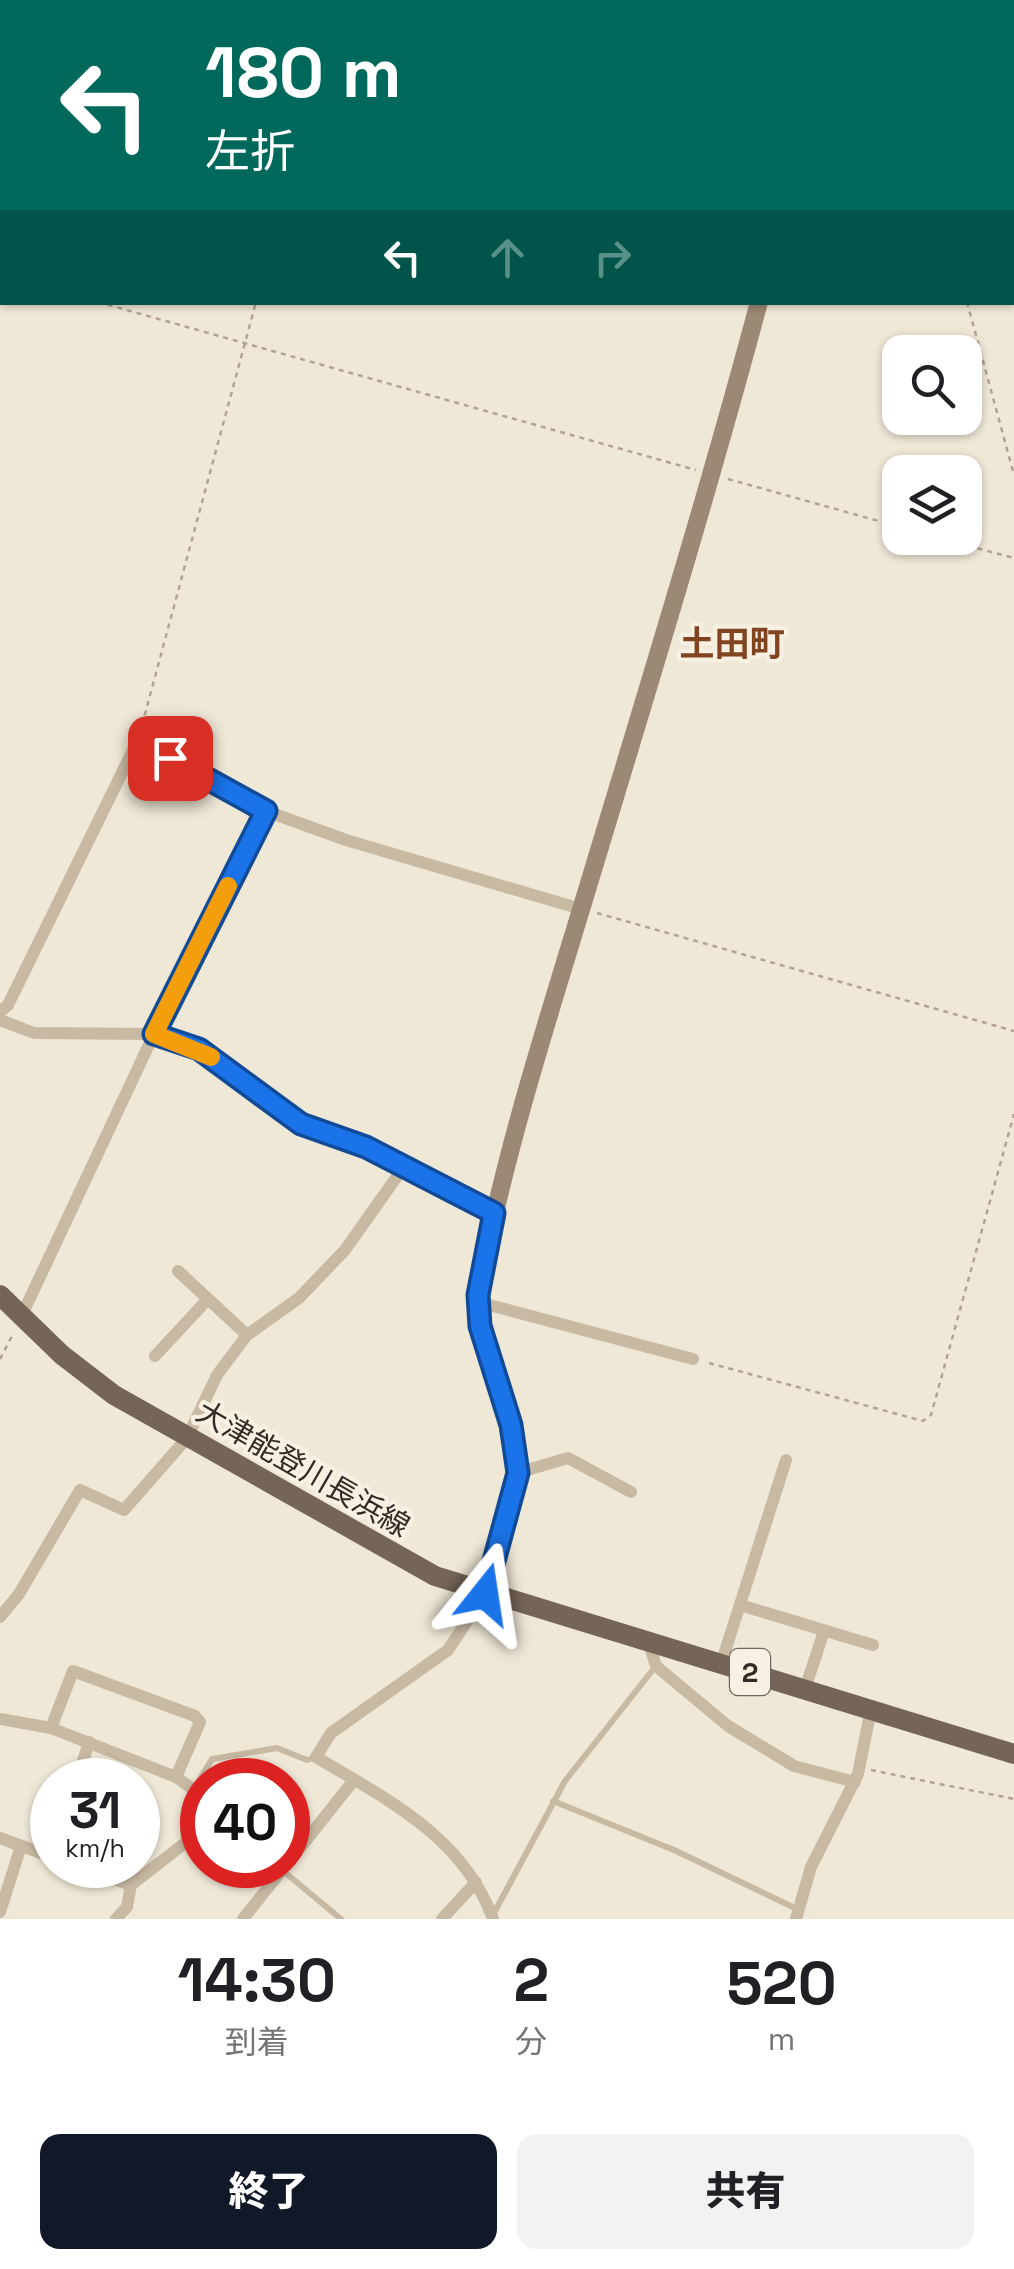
<!DOCTYPE html>
<html lang="ja">
<head>
<meta charset="utf-8">
<style>
	:root { --surface:#fff; --page:#f2f2f2; --text:#202124; --muted:#757577; --accent:#111827 }
	body { margin:0; font-family:"Space Grotesk","Noto Sans JP",sans-serif; background:var(--page); color:var(--text); height:100vh; display:flex; flex-direction:column; font-size:38px; white-space:nowrap }
	* { box-sizing:border-box; margin:0 }
	p { font-size:32px; color:var(--muted) }
	.icon { flex:none; width:55px; height:55px; fill:none; stroke:currentColor; stroke-width:2; stroke-linecap:round; stroke-linejoin:round }
	.map { position:relative; height:1919px; overflow:hidden }
	.sheet { display:flex; flex-direction:column; background:var(--surface); flex:1 }
	.sheet>* { flex:none }
	.top-card { position:absolute; left:0px; top:0px; width:1015px; height:305px; box-shadow:0 2px 8px #0004; background:#00695c; color:#fff; overflow:hidden }
	.tools { position:absolute; left:882px; top:335px; display:grid; gap:20px }
	.tools a { display:grid; place-items:center; width:100px; height:100px; border-radius:20px; background:var(--surface); box-shadow:0 2px 8px #0004; font-size:50px }
	.speed { position:absolute; left:30px; top:1758px; display:flex; gap:20px; font-size:50px; font-weight:700; text-align:center }
	.speed>* { display:grid; place-content:center; width:130px; height:130px; border-radius:50%; background:var(--surface); box-shadow:0 2px 8px #0004; line-height:1 }
	.speed small { font-size:25px; font-weight:400 }
	.speed .limit { border:15px solid #d22; background:#fff; color:#111 }
	.pin { position:absolute; display:grid; place-items:center; width:85px; height:85px; color:#fff; margin:-42px; border-radius:20px; box-shadow:0 5px 15px #0006 }
	.me { position:absolute; width:110px; margin:-55px; rotate:15deg; stroke-linejoin:round; filter:drop-shadow(0 0 8px #0008) }
	.turn { display:flex; align-items:center; gap:35px; height:210px; padding:0 40px; font-size:45px }
	.turn .icon { width:130px; height:130px; stroke-width:2.5 }
	.turn b { display:block; font-size:70px; line-height:85px }
	.lanes { display:flex; align-items:center; height:95px; padding:0 40px; background:#0003; justify-content:center; gap:50px; direction:ltr }
	.lanes .off { opacity:.35 }
	.eta { display:flex; justify-content:space-evenly; align-items:center; height:170px; text-align:center }
	.eta b { font-size:60px; font-weight:800; line-height:70px }
	.action { display:flex; gap:20px; margin-top:auto; padding:20px 40px }
	.action a { flex:1; height:115px; border-radius:20px; background:var(--accent); color:#fff; font-size:40px; font-weight:800; line-height:115px; text-align:center }
	.action a+a { background:var(--page); color:var(--text) }
	.map>svg:first-child { display:block }
</style>
</head>
<body>
<div class="map">
<svg width="1014" height="1919" viewBox="0 0 1014 1919">
	<rect width="100%" height="100%" fill="#f0e8d7"/>
	<g fill="none" stroke-linecap="round" stroke-linejoin="round">
		<g stroke="#77a3ac" stroke-width="28">
			<path d="M924 0 925 2"/>
			<path d="M1012 284 1014 288"/>
		</g>
		<g stroke="#b3a38e" stroke-width="2.5" stroke-dasharray="5 5" stroke-linecap="butt">
			<path d="M983 0 984 2"/>
			<path d="M853 1 858 2"/>
			<path d="M337 2 338 0"/>
			<path d="M865 2 867 0"/>
			<path d="M1012 107 1014 112"/>
			<path d="M0 275 2 276"/>
			<path d="M98 302 696 470"/>
			<path d="M967 302 1014 475"/>
			<path d="M728 479 900 527"/>
			<path d="M939 538 1014 558"/>
			<path d="M142 725 256 302"/>
			<path d="M597 913 1014 1031"/>
			<path d="M0 1359 13 1334"/>
			<path d="M709 1363 923 1421 931 1415 1014 1114"/>
			<path d="M871 1770 1014 1799"/>
		</g>
		<g stroke="#c8b9a3" stroke-width="6">
			<path d="M194 1789 212 1759 277 1748 307 1760 316 1757"/>
			<path d="M553 1801 674 1850 797 1909"/>
			<path d="M282 1870 341 1919"/>
			<path d="M493 1915 565 1781 655 1667"/>
		</g>
		<g stroke="#c8b9a3" stroke-width="12">
			<path d="M68 2 69 0"/>
			<path d="M0 19 2 20"/>
			<path d="M0 150H2"/>
			<path d="M0 241 2 234"/>
			<path d="M0 1012 8 1005 138 740 266 811 346 840 581 909"/>
			<path d="M0 1020 34 1033 154 1034 199 1049 301 1124 366 1147 494 1213"/>
			<path d="M178 1271 247 1335"/>
			<path d="M478 1302 693 1359"/>
			<path d="M22 1315 154 1034 266 811"/>
			<path d="M155 1356 208 1299"/>
			<path d="M517 1473 568 1458 631 1492"/>
			<path d="M485 1594 448 1650 331 1733 316 1757C386 1799 463 1836 493 1919"/>
			<path d="M740 1605 873 1645"/>
			<path d="M0 1617 19 1594 80 1490 124 1510 187 1438 217 1375 247 1335 299 1298 345 1250 403 1168"/>
			<path d="M648 1641 656 1666 728 1726 794 1766 855 1782"/>
			<path d="M721 1664 786 1460"/>
			<path d="M805 1689 824 1631"/>
			<path d="M0 1719 51 1728 176 1777 194 1790 191 1832 185 1843 131 1885 127 1907 116 1919"/>
			<path d="M51 1728 73 1671 195 1716 200 1722 176 1777"/>
			<path d="M77 1780 89 1742"/>
			<path d="M0 1838 52 1857"/>
			<path d="M288 1863 354 1780"/>
			<path d="M75 1865 131 1885"/>
			<path d="M0 1912 21 1846"/>
			<path d="M243 1919 286 1865"/>
			<path d="M442 1919 476 1882"/>
			<path d="M796 1919 811 1867 858 1774 871 1709"/>
		</g>
		<g stroke="#9b8875" stroke-width="18">
			<path d="M738 0 747 2"/>
			<path d="M810 0 820 2"/>
			<path d="M1012 59 1014 60"/>
			<path d="M1012 80 1014 81"/>
			<path d="M485 1594C494 1560 518 1504 517 1470 516 1393 468 1345 484 1263 511 1130 554 1000 593 870 650 681 708 493 759 302"/>
		</g>
		<path stroke="#756556" stroke-width="20" d="M0 1295 62 1355 114 1395 435 1576 1014 1754"/>
	</g>
	<g fill="none" stroke-linecap="round" stroke-linejoin="round">
		<g stroke="#114b97" stroke-width="25">
			<path id="route" d="M170 758 266 811 154 1034 199 1049 301 1124 366 1147 494 1213 478 1295 480 1326 511 1425 518 1473 485 1594"/>
		</g>
		<use href="#route" stroke="#1a73e8" stroke-width="18"/>
		<path stroke="#f59e0b" stroke-width="18" d="M211 1057 154 1034 228 886"/>
	</g>
	<g text-anchor="middle" stroke-width="8" stroke-linejoin="round" paint-order="stroke">
		<rect fill="#f8f1e3" stroke="#6e665e" stroke-width="2.5" x="730" y="1649" width="40" height="46" rx="8"/>
		<g font-size="28" font-weight="bold" fill="#332b25">
			<text x="750" y="1682">2</text>
		</g>
		<g font-size="30" fill="#332b25" stroke="#f8f1e3">
			<text transform="translate(303 1469) rotate(30)" y="10">大津能登川長浜線</text>
		</g>
		<g font-size="35" font-weight="bold" fill="#804420" stroke="#f8f1e3">
			<text x="732" y="656">土田町</text>
		</g>
	</g>
</svg>
<div class="tools">
<a><svg class="icon" aria-label="search" viewBox="0 0 24 24"><circle cx="10" cy="10" r="6"/><path d="M15 15l6 6"/></svg></a>
<a><svg class="icon" aria-label="layers" viewBox="0 0 24 24"><path d="M12 4l9 5-9 5-9-5zM3 14l9 5 9-5"/></svg></a>
</div>
<div class="speed"><div>31<small>km/h</small></div><div class="limit">40</div></div>
<div class="pin" style="left:170px;top:758px;background:#d93025"><svg class="icon" aria-label="arrive" viewBox="0 0 24 24"><path d="M6 21V4h12l-3 4 3 4H6"/></svg></div>
<svg class="me" style="left:485px;top:1594px" viewBox="-20 -20 40 40"><path d="M0-17L14 15 0 8-14 15z" fill="#1a73e8" stroke="#fff" stroke-width="4"/></svg>
<div class="top-card">
<div class="turn"><svg class="icon" aria-label="left" viewBox="0 0 24 24"><path d="M17 20v-9H6M10 6l-5 5 5 5"/></svg><div><b>180 m</b>左折</div></div>
<div class="lanes"><svg class="icon" aria-label="left" viewBox="0 0 24 24"><path d="M17 20v-9H6M10 6l-5 5 5 5"/></svg><svg class="icon off" aria-label="ahead" viewBox="0 0 24 24"><path d="M12 20V5M6 11l6-6 6 6"/></svg><svg class="icon off" aria-label="right" viewBox="0 0 24 24"><path d="M7 20v-9h11M14 6l5 5-5 5"/></svg></div>
</div>
</div>
<section class="sheet">
<div class="eta">
<div><b>14:30</b><p>到着</p></div>
<div><b>2</b><p>分</p></div>
<div><b>520</b><p>m</p></div>
</div>
<div class="action"><a>終了</a><a>共有</a></div>
</section>
</body>
</html>
